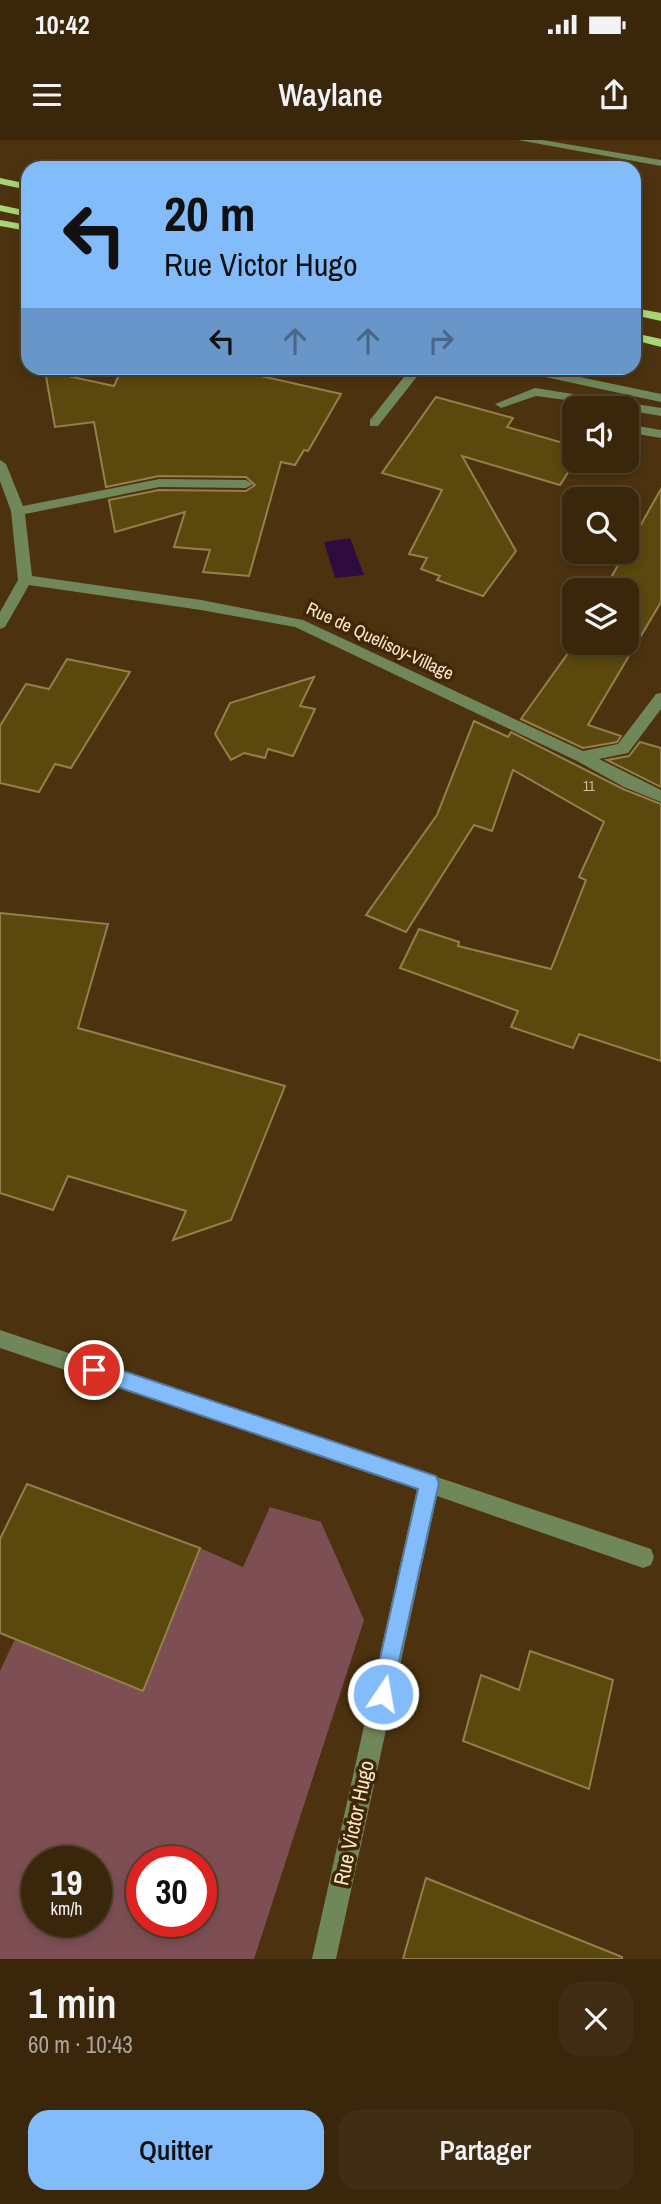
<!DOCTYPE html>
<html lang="fr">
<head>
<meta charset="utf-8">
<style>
	:root { --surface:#39260b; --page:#402e14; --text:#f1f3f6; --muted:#aba59d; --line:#53432c; --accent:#82bcfa }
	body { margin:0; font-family:"Archivo Narrow",sans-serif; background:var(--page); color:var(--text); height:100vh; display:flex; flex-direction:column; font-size:26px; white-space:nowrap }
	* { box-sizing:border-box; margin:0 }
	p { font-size:23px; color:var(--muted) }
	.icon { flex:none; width:38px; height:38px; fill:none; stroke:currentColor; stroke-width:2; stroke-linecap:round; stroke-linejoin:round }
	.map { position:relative; height:1819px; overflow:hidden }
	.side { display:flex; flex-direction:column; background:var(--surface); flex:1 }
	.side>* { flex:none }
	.top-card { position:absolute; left:21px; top:21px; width:620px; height:214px; border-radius:21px; box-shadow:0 4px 10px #0003,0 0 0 2px var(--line); background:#82bcfa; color:#111; overflow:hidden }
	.tools { position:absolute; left:562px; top:256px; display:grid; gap:14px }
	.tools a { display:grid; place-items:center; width:77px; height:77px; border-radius:14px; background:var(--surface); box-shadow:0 4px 10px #0003,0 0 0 2px var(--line); font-size:35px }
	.speed { position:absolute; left:21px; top:1706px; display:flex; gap:14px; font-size:35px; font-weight:700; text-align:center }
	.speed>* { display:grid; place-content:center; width:91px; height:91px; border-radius:50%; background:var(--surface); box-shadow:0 4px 10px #0003,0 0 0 2px var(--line); line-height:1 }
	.speed small { font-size:18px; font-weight:400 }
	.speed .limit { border:10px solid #d22; background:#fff; color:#111 }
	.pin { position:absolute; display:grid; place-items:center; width:60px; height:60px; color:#fff; margin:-30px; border:4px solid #fff; border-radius:50%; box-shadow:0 2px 7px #0007 }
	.me { position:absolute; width:77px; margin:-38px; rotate:12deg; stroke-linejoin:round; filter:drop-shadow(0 0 5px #0008) }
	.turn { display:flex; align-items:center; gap:24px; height:147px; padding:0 28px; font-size:32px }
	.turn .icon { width:91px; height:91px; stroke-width:2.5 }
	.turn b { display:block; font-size:49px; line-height:60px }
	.lanes { display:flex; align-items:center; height:66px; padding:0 28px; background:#0003; justify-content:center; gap:35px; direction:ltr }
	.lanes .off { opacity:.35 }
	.round { display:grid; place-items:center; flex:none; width:74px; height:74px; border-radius:21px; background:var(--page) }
	.head { display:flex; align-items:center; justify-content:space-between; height:119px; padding:0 28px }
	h1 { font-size:42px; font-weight:600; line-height:52px }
	.button { display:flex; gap:14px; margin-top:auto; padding:14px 28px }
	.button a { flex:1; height:80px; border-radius:21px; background:var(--accent); color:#111; font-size:28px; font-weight:600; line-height:80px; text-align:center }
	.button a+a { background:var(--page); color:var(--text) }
	.status { display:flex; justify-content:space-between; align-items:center; height:49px; padding:0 35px; background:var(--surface); direction:ltr }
	.status svg { height:19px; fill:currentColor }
	header { display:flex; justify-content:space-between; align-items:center; height:91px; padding:0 28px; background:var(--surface); font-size:32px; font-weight:600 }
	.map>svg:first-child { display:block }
</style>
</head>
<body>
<div class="status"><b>10:42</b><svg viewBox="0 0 49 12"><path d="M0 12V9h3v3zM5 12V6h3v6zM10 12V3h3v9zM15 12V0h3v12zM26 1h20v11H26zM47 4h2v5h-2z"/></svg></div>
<header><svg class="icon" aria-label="menu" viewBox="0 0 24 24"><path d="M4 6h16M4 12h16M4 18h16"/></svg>Waylane<svg class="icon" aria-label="share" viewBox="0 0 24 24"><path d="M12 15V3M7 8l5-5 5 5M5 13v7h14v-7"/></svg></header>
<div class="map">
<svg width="661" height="1819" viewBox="0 0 661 1819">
	<rect width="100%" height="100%" fill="#4c320f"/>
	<path fill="#7d4f55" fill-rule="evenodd" d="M270 1367 321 1382 364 1480 254 1819H0V1531L15 1499 143 1551 200 1408 243 1427ZM37 1722H96V1782H37ZM142 1722H201V1782H142Z"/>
	<path fill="#2e0c40" d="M350 398 364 435 335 438 324 402Z"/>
	<g fill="#5a480d" stroke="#93804a" stroke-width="2">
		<path d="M122 228H266L261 236 341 254 308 311 304 310 295 325 281 322 249 436 203 432 210 410 174 407 185 372 115 392 109 360 159 350 246 351 255 345 246 337 159 336 106 347 94 282 55 287 45 231 114 246Z"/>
		<path d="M436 257 513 278 507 287 574 306 576 320 560 345 462 316 516 411 483 456 437 440 440 436 421 429 427 418 409 414 442 350 382 333Z"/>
		<path d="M661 349V462L588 585 621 596 617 602 583 608 521 579 576 502H626V450H604Z"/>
		<path d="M67 519 130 532 71 628 55 624 39 652 0 643V586L26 544 49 549Z"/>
		<path d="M314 537 300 566 315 569 293 616 268 609 265 618 244 613 231 620 215 594 230 563Z"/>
		<path d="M474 581 508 597 511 592 623 649 661 664V921L579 894 573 908 511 887 518 871 400 828 419 789 459 802 458 806 551 829 586 740 579 737 604 682 513 630 492 691 474 685 406 792 366 775 437 675Z"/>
		<path d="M640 602 661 608V647L607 620 629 616Z"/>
		<path d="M0 773 108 784 78 888 285 946 231 1080 173 1100 186 1071 68 1036 53 1070 0 1053Z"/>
		<path d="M27 1344 200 1408 143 1551 0 1493V1399Z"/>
		<path d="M530 1511 613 1540 589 1649 463 1601 481 1535 519 1550Z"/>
		<path d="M426 1738 622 1817V1819H403Z"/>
	</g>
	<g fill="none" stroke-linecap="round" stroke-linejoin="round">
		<g fill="#70875a" fill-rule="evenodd">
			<path d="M518 0H542L661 20V26Z"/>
			<path d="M411 228H427L419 234 378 286H370V280Z"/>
			<path d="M516 228H537L661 254V262L522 232Z"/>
			<path d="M535 248 661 268V276L626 270V268L536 256 501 268 495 264Z"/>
			<path d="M626 284 661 290V298L626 292Z"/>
			<path d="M0 320 6 324 23 366 159 339 246 340 253 344 246 348 159 347 25 374 32 436 201 460 303 480 583 611 618 604 656 554 661 553V569L628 613 599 619 661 650V662L624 647 577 621 295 487 201 470 29 445 5 487 0 489V472L18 440 11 371 0 341Z"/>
			<path d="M0 1190 651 1409 654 1417 651 1425 643 1428 437 1356 336 1819H312L417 1349 0 1208Z"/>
		</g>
		<g fill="#a6d576" fill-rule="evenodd">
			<path d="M0 38 28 44V50L0 44Z"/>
			<path d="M0 65 28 71V77L0 71Z"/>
			<path d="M0 80 28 85V91L0 86Z"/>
			<path d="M634 168 661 173V181L634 175Z"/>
			<path d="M634 193 661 199V207L634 200Z"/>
		</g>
	</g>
	<path fill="#82bcfa" stroke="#547aa2" stroke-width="2" d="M94 1221 436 1336 439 1343 390 1562 383 1565 375 1562 372 1554 418 1349 94 1239 87 1236 85 1230 87 1224Z"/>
	<g text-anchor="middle" stroke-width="7" stroke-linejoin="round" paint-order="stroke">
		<g font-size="14" fill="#d4bf9f">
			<text x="589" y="651">11</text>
		</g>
		<g font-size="18" fill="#fce7d0" stroke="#412804">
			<text transform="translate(380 501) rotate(25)" y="6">Rue de Quelisoy-Village</text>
		</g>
		<g font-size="21" fill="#fce7d0" stroke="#412804">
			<text transform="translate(354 1683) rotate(-78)" y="7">Rue Victor Hugo</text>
		</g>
	</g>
</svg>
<div class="tools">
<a><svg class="icon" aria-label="sound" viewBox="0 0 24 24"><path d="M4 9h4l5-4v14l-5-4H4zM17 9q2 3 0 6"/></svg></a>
<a><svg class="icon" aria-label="search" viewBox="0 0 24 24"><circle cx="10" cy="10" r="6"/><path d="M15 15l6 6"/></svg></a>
<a><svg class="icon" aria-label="layers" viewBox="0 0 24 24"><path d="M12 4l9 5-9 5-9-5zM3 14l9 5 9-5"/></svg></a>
</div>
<div class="speed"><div>19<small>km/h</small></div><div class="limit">30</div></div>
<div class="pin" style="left:94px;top:1230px;background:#d93025"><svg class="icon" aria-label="arrive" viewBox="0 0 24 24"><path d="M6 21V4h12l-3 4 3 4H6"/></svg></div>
<svg class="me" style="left:383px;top:1554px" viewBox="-20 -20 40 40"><circle r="17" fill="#82bcfa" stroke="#fff" stroke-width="3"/><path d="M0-11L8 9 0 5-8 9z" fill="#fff"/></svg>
<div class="top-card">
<div class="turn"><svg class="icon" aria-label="left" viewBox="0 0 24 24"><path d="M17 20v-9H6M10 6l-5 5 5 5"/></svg><div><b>20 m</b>Rue Victor Hugo</div></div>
<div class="lanes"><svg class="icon" aria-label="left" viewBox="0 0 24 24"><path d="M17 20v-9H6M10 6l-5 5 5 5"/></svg><svg class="icon off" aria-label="ahead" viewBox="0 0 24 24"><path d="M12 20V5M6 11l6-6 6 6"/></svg><svg class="icon off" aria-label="ahead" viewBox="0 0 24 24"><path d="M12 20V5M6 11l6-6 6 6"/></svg><svg class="icon off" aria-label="right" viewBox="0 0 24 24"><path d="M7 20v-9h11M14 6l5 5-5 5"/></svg></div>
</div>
</div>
<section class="side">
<div class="head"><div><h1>1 min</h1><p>60 m · 10:43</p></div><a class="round"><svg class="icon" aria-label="close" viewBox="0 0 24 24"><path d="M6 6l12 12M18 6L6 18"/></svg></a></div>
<div class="button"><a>Quitter</a><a>Partager</a></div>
</section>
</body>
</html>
